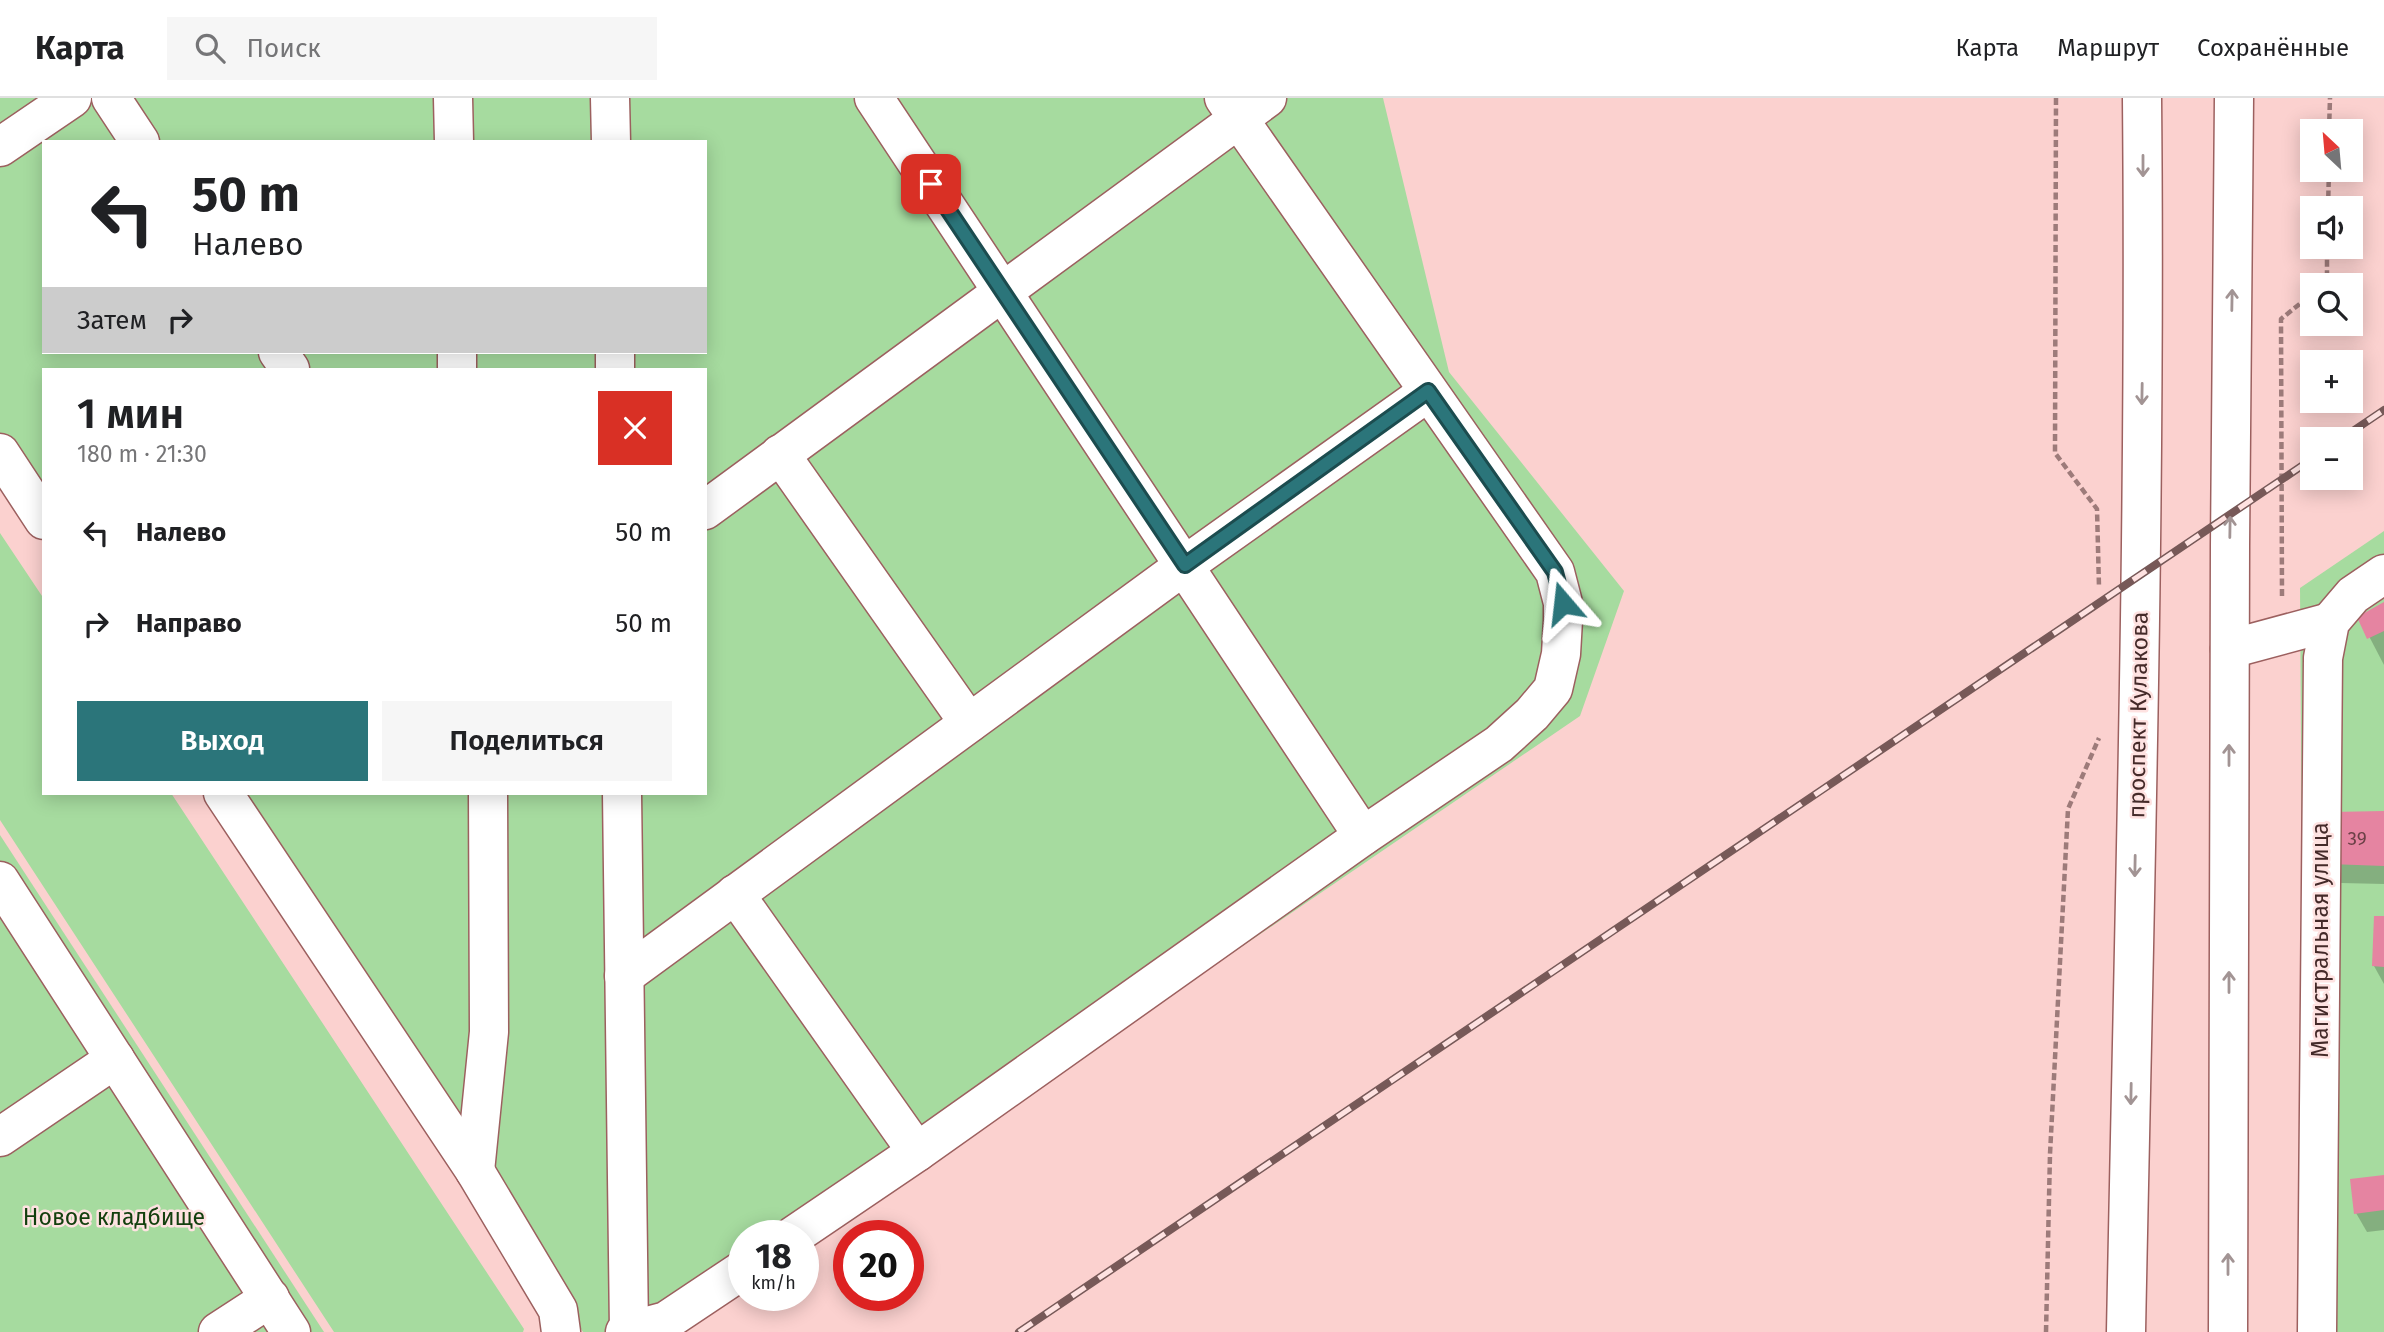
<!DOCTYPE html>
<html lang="ru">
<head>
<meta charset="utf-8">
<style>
	:root { --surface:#fff; --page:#f6f6f6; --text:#202124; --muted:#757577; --line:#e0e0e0; --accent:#2b757a }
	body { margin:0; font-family:"Fira Sans",sans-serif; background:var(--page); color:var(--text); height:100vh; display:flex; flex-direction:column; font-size:26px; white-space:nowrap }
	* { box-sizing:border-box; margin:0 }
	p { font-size:23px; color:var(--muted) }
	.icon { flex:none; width:38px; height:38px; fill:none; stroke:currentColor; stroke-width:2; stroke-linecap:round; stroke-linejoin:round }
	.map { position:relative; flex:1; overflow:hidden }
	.panel { position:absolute; left:42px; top:270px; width:665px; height:427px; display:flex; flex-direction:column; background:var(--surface); border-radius:0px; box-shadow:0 4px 18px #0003 }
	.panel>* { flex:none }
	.banner { position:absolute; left:42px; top:42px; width:665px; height:214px; border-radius:0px; box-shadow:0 4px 18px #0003; background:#fff; color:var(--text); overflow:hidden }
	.needle { width:46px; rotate:334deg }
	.buttons { position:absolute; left:2300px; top:21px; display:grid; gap:14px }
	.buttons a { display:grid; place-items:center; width:63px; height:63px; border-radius:0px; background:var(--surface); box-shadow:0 4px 18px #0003; font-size:35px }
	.speed { position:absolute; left:728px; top:1122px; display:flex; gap:14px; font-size:35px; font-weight:700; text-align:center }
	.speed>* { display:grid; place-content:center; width:91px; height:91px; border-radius:50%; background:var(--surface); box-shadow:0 4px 18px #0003; line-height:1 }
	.speed small { font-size:18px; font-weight:400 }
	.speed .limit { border:10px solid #d22; background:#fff; color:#111 }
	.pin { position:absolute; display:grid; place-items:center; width:60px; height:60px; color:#fff; margin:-30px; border-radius:14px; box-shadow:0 4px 10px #0006 }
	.me { position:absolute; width:77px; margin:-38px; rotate:343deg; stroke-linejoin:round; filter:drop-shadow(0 0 5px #0008) }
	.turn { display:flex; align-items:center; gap:24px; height:147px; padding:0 35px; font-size:32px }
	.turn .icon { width:91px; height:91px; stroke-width:2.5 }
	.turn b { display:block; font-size:49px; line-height:60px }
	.then { display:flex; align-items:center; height:66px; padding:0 35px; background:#0003; gap:14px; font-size:26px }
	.round { display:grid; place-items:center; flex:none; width:74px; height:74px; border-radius:0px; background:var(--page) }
	.head { display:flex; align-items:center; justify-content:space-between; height:119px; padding:0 35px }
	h1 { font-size:42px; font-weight:600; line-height:52px }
	.primary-button { display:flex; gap:14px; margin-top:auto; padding:14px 35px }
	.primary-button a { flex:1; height:80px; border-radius:0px; background:var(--accent); color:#fff; font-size:28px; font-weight:600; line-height:80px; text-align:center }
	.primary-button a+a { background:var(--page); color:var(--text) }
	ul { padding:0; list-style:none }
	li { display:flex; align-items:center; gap:21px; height:91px; padding:0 35px }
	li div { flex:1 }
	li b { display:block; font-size:26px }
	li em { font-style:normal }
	header { display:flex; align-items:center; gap:42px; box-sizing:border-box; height:98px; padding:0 35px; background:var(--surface); border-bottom:2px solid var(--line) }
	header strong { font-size:33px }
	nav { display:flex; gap:38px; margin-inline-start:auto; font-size:24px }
	.search { width:490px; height:63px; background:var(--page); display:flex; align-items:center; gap:18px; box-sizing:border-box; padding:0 24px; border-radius:0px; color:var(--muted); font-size:26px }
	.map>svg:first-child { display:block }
</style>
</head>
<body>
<header>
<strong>Карта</strong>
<div class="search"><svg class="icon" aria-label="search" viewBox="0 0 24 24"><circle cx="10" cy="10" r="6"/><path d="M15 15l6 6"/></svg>Поиск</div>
<nav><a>Карта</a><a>Маршрут</a><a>Сохранённые</a></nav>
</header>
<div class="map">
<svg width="2384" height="1234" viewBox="0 0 2384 1234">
	<rect width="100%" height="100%" fill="#fbd1cf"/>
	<g fill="#a6db9f" fill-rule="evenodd">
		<path d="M0 0H1383L1449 274 1624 493 1580 618 803 1148V1138H744V1189L677 1234H583L223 695H705V271H44V427L0 361ZM44 44H705V254H44Z"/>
		<path d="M2384 433V1234H2305L2300 490Z"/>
		<path d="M0 435 44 501V695H171L524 1231 523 1234H334L0 722Z"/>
		<path d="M0 737 324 1234H0Z"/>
	</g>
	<g fill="#0003">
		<path d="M2384 506V567L2359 519Z"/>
		<path d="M2384 715V786L2341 785 2331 766Z"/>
		<path d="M2384 820V886L2374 868Z"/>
		<path d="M2384 1079V1132L2367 1134 2356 1115Z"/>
	</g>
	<g fill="#e584a1">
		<path d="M2384 504V533L2367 541 2357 519Z"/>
		<path d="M2384 713V768L2329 766 2332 714Z"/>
		<path d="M2374 818H2384V869L2372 868Z"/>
		<path d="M2384 1077V1112L2354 1116 2350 1081Z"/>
	</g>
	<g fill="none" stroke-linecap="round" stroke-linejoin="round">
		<g stroke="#9c605f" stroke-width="41">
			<g id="minor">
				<path d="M111 0 140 44"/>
				<path d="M453 0 454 44"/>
				<path d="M610 0 611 44"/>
				<path d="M874 0 1363 738"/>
				<path d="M0 49 72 0"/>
				<path d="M278 254 290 271"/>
				<path d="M457 254V271"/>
				<path d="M615 254V271"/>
				<path d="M0 355 44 422"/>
				<path d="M780 356 969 625"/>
				<path d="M705 412 1267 0"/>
				<path d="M2230 551 2330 524"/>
				<path d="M223 695 475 1073 558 1212 561 1234"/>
				<path d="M622 695 629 1233"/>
				<path d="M0 783 291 1234"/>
				<path d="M735 796 917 1054"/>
				<path d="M624 878 1185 467 1428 294"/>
				<path d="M0 1039 115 961"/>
				<path d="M475 1073 489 934 488 695"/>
				<path d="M793 1138 917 1054 1363 738 1499 646 1532 616 1553 591 1561 556 1563 522V505L1555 474 1224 0"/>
				<path d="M218 1234 270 1200"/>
				<path d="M625 1234 666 1223 744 1171"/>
				<path d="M2317 1234 2323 560 2330 524 2353 497 2384 476"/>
			</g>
		</g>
		<g stroke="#9c605f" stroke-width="41">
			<g id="major">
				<path d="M2126 1234C2134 823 2146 411 2142 0"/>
				<path d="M2228 1234 2230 447 2234 0"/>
			</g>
		</g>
		<g stroke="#9d7b7a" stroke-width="4.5" stroke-dasharray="7 3.5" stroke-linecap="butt">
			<path d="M2056 0 2055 355 2097 411 2099 489"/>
			<path d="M2329 33 2330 0"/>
			<path d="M2328 110 2329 72"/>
			<path d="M2322 187 2327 184V149"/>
			<path d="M2282 498 2281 221 2312 196"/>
			<path d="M2046 1234 2050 1056 2068 711 2099 640"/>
		</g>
		<use href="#minor" stroke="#fff" stroke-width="38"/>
		<use href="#major" stroke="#fff" stroke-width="38"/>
		<g stroke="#775958" stroke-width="8">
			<g id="rail">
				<path d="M2341 341 2384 312"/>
				<path d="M1019 1234 2312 361"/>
			</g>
		</g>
		<use href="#rail" stroke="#fee2e1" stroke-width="5" stroke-dasharray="16" stroke-linecap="butt"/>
	</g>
	<defs><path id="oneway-shaft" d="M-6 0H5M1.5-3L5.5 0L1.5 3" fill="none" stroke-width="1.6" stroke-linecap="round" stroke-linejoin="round" transform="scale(1.75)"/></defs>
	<g stroke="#a29494">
		<use href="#oneway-shaft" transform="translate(2143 68) rotate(90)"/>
		<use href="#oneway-shaft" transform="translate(2232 202) rotate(-89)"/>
		<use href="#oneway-shaft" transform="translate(2142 296) rotate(91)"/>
		<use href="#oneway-shaft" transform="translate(2230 429) rotate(-89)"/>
		<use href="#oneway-shaft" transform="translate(2229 657) rotate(-90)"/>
		<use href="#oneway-shaft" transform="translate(2135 768) rotate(91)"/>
		<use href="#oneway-shaft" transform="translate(2229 884) rotate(-90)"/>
		<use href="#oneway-shaft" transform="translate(2131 996) rotate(91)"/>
		<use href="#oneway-shaft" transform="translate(2228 1166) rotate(-90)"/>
	</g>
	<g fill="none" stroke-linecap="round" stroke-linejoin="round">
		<g stroke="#1c4c4f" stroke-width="18">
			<path id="route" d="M931 86 1185 467 1428 293 1555 474 1563 505"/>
		</g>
		<use href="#route" stroke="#2b757a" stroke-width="12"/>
	</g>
	<g text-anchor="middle" stroke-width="5" stroke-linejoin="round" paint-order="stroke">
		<g font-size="19" fill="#6c4047">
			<text x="2357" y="747">39</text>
		</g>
		<g font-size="23" fill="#442a29" stroke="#fee2e1">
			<text transform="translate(2138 617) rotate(-89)" y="8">проспект Кулакова</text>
			<text transform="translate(2320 842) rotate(-90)" y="8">Магистральная улица</text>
		</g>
		<g font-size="23" fill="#13400e" stroke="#fee2e1">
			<text x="114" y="1127">Новое кладбище</text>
		</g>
	</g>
</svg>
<div class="buttons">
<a><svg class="needle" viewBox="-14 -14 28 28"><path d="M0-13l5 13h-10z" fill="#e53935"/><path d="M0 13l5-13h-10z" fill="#757577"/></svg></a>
<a><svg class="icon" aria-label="sound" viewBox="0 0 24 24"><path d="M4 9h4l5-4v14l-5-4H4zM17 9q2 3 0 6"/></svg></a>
<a><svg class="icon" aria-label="search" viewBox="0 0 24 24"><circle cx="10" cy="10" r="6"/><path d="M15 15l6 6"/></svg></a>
<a>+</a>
<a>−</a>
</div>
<div class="speed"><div>18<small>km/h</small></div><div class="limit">20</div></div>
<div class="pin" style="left:931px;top:86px;background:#d93025"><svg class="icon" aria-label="arrive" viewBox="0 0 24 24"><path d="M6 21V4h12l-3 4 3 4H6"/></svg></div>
<svg class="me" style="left:1563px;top:505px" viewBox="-20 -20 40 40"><path d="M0-17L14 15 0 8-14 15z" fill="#2b757a" stroke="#fff" stroke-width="4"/></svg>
<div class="banner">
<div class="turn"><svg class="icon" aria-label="left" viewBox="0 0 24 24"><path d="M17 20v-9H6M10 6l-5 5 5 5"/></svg><div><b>50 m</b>Налево</div></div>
<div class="then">Затем<svg class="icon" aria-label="right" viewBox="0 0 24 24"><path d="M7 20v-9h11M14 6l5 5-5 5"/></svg></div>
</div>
<section class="panel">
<div class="head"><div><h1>1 мин</h1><p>180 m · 21:30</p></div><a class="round" style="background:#d93025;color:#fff"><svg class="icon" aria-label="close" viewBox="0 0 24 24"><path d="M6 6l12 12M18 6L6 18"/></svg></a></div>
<ul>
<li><svg class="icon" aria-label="left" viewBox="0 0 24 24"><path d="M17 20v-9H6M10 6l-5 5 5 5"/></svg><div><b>Налево</b></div><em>50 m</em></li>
<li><svg class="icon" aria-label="right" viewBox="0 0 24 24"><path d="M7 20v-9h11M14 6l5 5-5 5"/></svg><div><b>Направо</b></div><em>50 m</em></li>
</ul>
<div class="primary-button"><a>Выход</a><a>Поделиться</a></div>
</section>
</div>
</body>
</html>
